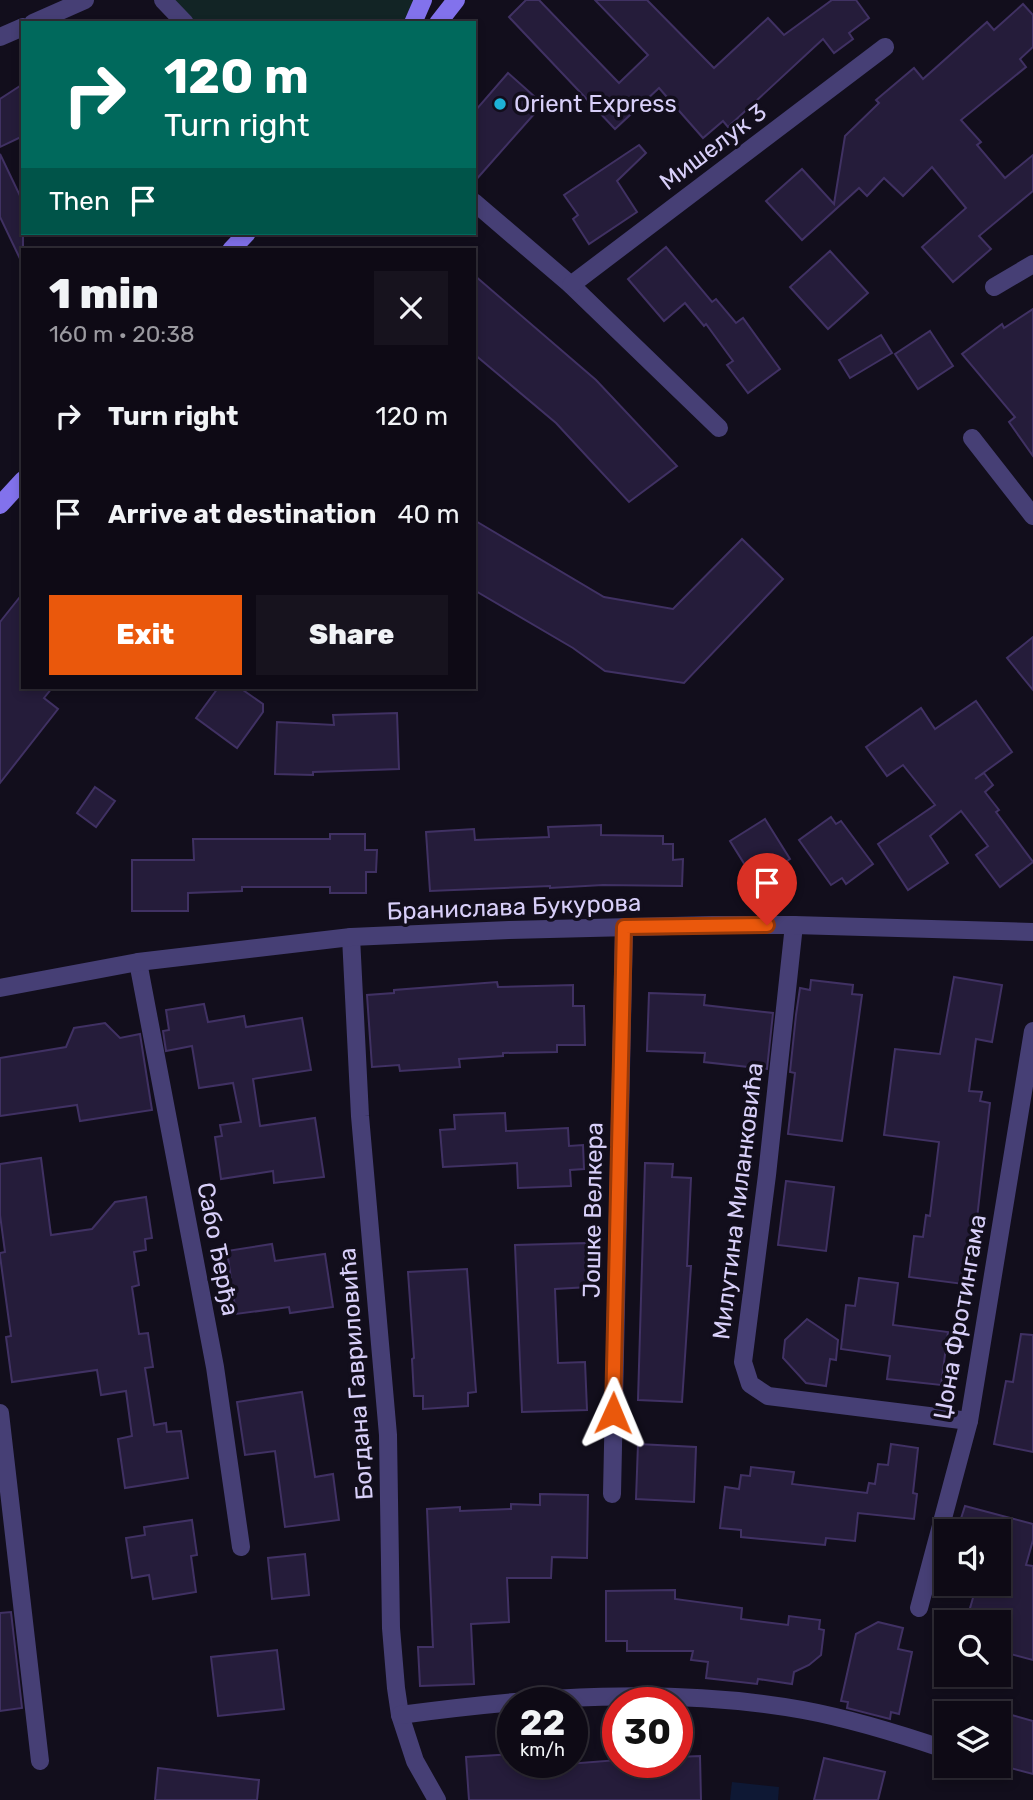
<!DOCTYPE html>
<html lang="en">
<head>
<meta charset="utf-8">
<style>
	:root { --surface:#0e0a15; --page:#17131e; --text:#f1f3f6; --muted:#9b9aa0; --line:#2e2b34; --accent:#ea580c }
	body { margin:0; font-family:Rubik,sans-serif; background:var(--page); color:var(--text); height:100vh; display:flex; flex-direction:column; font-size:26px; white-space:nowrap }
	* { box-sizing:border-box; margin:0 }
	p { font-size:23px; color:var(--muted) }
	.icon { flex:none; width:38px; height:38px; fill:none; stroke:currentColor; stroke-width:2; stroke-linecap:round; stroke-linejoin:round }
	.map { position:relative; flex:1; overflow:hidden }
	.side { position:absolute; left:21px; top:248px; width:455px; height:441px; display:flex; flex-direction:column; background:var(--surface); border-radius:0px; box-shadow:0 4px 10px #0003,0 0 0 2px var(--line) }
	.side>* { flex:none }
	.top-card { position:absolute; left:21px; top:21px; width:455px; height:214px; border-radius:0px; box-shadow:0 4px 10px #0003,0 0 0 2px var(--line); background:#00695c; color:#fff; overflow:hidden }
	.controls { position:absolute; left:934px; top:1519px; display:grid; gap:14px }
	.controls a { display:grid; place-items:center; width:77px; height:77px; border-radius:0px; background:var(--surface); box-shadow:0 4px 10px #0003,0 0 0 2px var(--line); font-size:35px }
	.speed { position:absolute; left:497px; top:1687px; display:flex; gap:14px; font-size:35px; font-weight:700; text-align:center }
	.speed>* { display:grid; place-content:center; width:91px; height:91px; border-radius:50%; background:var(--surface); box-shadow:0 4px 10px #0003,0 0 0 2px var(--line); line-height:1 }
	.speed small { font-size:18px; font-weight:400 }
	.speed .limit { border:10px solid #d22; background:#fff; color:#111 }
	.pin { position:absolute; display:grid; place-items:center; width:60px; height:60px; color:#fff; margin:-72px -30px; border-radius:50% 50% 50% 0; rotate:-45deg; box-shadow:0 0 7px #0007 }
	.pin .icon { rotate:45deg }
	.me { position:absolute; width:77px; margin:-38px; rotate:1deg; stroke-linejoin:round; filter:drop-shadow(0 0 5px #0008) }
	.turn { display:flex; align-items:center; gap:24px; height:147px; padding:0 28px; font-size:32px }
	.turn .icon { width:91px; height:91px; stroke-width:2.5 }
	.turn b { display:block; font-size:49px; line-height:60px }
	.then { display:flex; align-items:center; height:66px; padding:0 28px; background:#0003; gap:14px; font-size:26px }
	.round { display:grid; place-items:center; flex:none; width:74px; height:74px; border-radius:0px; background:var(--page) }
	.summary { display:flex; align-items:center; justify-content:space-between; height:119px; padding:0 28px }
	h1 { font-size:42px; font-weight:800; line-height:52px }
	.action { display:flex; gap:14px; margin-top:auto; padding:14px 28px }
	.action a { flex:1; height:80px; border-radius:0px; background:var(--accent); color:#fff; font-size:28px; font-weight:800; line-height:80px; text-align:center }
	.action a+a { background:var(--page); color:var(--text) }
	ul { padding:0; list-style:none }
	li { display:flex; align-items:center; gap:21px; height:98px; padding:0 28px }
	li div { flex:1 }
	li b { display:block; font-size:26px }
	li em { font-style:normal }
	.map>svg:first-child { display:block }
</style>
</head>
<body>
<div class="map">
<svg width="1033" height="1800" viewBox="0 0 1033 1800">
	<rect width="100%" height="100%" fill="#120e1c"/>
	<path fill="#122425" d="M172 0H414L403 23H194Z"/>
	<path fill="#0e1834" d="M732 1782 779 1787 778 1800H730Z"/>
	<g fill="#251c3a" stroke="#403163" stroke-width="2">
		<path d="M526 0H539L619 83 648 55 595 0H647L714 68 768 18 784 35 832 0H856L869 18 849 33 853 39 834 53 823 39 728 127 723 121 703 138 659 88 615 129 509 17Z"/>
		<path d="M1023 4 1033 15V47L1020 59 1026 67 961 120 981 142 977 145 1005 178 1033 155V191L979 236 991 249 953 282 922 247 966 208 932 167 903 196 884 178 867 196 859 188 802 240 766 201 802 169 834 204 845 136 879 103 876 100 914 68 923 79 987 22 994 30Z"/>
		<path d="M508 73 543 104 474 182V112Z"/>
		<path d="M23 84V136L0 147V99Z"/>
		<path d="M639 145 646 153 617 181 637 212 589 244 573 219 578 215 564 195Z"/>
		<path d="M0 154 23 202V265L0 217Z"/>
		<path d="M666 247 712 302 716 299 736 323 743 318 780 369 748 393 727 365 733 361 706 324 704 326 685 303 664 321 628 279Z"/>
		<path d="M830 251 868 293 828 329 790 287Z"/>
		<path d="M474 275 596 380 677 466 629 502 556 423 474 354Z"/>
		<path d="M1033 309V456L1009 422 1015 417 962 354 1002 324 1004 328Z"/>
		<path d="M930 331 953 366 918 389 895 354Z"/>
		<path d="M881 335 892 353 850 378 839 360Z"/>
		<path d="M474 520 604 597 673 609 742 539 783 579 684 683 605 671 573 648 474 590Z"/>
		<path d="M23 593V688H52L44 698 58 709 0 783V622Z"/>
		<path d="M1033 637V690L1007 658Z"/>
		<path d="M218 688H240L263 704V712L237 748 196 718Z"/>
		<path d="M976 701 1012 752 975 779 984 773 993 785 985 792 999 810 996 812 1033 862 1000 887 976 855 988 846 961 811 930 836 948 863 908 890 878 844 935 805 903 765 887 776 866 747 921 708 935 729Z"/>
		<path d="M397 713 399 769 313 772V775L275 774 277 722 334 725 333 715Z"/>
		<path d="M95 787 115 801 96 827 77 813Z"/>
		<path d="M831 817 836 824 841 821 873 864 846 884 842 878 831 885 799 840Z"/>
		<path d="M765 819 790 859 755 881 730 841Z"/>
		<path d="M601 825V835L663 836V844H673V860L683 859 682 886 603 885 550 888V886L430 891 426 832 474 829 475 840 549 837 548 827Z"/>
		<path d="M330 834H365V850H377L376 872H366V893H330V887H242V891L188 893V911H132V860H194L193 839H330Z"/>
		<path d="M954 977 1002 985 992 1042 976 1039 969 1091 982 1092 980 1101 990 1103 972 1263H969L968 1275H965L963 1284 909 1277 914 1236 923 1237 926 1215 930 1216 939 1142 884 1135 895 1049 940 1054Z"/>
		<path d="M811 980 853 985 852 994 862 995 842 1141 788 1134 795 1073 790 1072 796 1015 800 988 810 990Z"/>
		<path d="M497 982 498 987 573 985V1006H584L585 1045H557V1052L503 1053V1056L459 1059 460 1067 400 1071 399 1065 372 1067 367 995 394 993V990Z"/>
		<path d="M649 993 705 995 704 1005 773 1013 767 1069 704 1062 705 1053 647 1051Z"/>
		<path d="M204 1004 208 1022 244 1016 246 1027 302 1018 311 1070 253 1079 260 1126 315 1118 324 1177 274 1183 273 1171 221 1179 215 1137 222 1136 220 1125 241 1122 233 1083 199 1088 192 1046 166 1051 163 1031 169 1030 166 1010Z"/>
		<path d="M105 1023 120 1038 140 1034 152 1110 80 1121 77 1105 0 1116V1058L66 1047 74 1028Z"/>
		<path d="M505 1113 506 1131 568 1128 569 1146 583 1145 584 1169 570 1170 571 1186 518 1188 517 1163 443 1167 440 1130 455 1129 454 1115Z"/>
		<path d="M41 1158 51 1235 92 1229 115 1202 146 1197 152 1238 145 1239 146 1250 134 1252 139 1285 132 1287 139 1334 148 1333 153 1367 145 1368 154 1425 166 1423 167 1432 181 1431 188 1478 125 1488 118 1439 132 1436 126 1391 101 1395 97 1370 12 1382 6 1337 11 1336 0 1256V1253L5 1252 0 1215V1164Z"/>
		<path d="M645 1163 673 1164 672 1177 691 1178 687 1266H691L682 1402 638 1400Z"/>
		<path d="M786 1181 834 1187 826 1251 778 1245Z"/>
		<path d="M587 1243 589 1287 555 1289 558 1363 585 1362 587 1410 522 1412 515 1245Z"/>
		<path d="M272 1244 275 1261 325 1254 333 1307 290 1313 289 1307 236 1314 227 1251Z"/>
		<path d="M467 1269 476 1392 468 1393V1406L423 1409V1396H414L412 1359 414 1358 408 1272Z"/>
		<path d="M859 1278 898 1283 893 1325 948 1332 941 1385 887 1379 890 1356 841 1349 846 1305 855 1306Z"/>
		<path d="M807 1319 838 1340 836 1360 830 1359 826 1386 806 1383 783 1358 785 1340Z"/>
		<path d="M1021 1334 1033 1335V1452L994 1444 1006 1381 1013 1382Z"/>
		<path d="M302 1392 315 1477 333 1474 339 1520 285 1527 275 1451 245 1455 237 1402Z"/>
		<path d="M638 1444 696 1447 694 1502 636 1499Z"/>
		<path d="M891 1444 918 1448 913 1493 917 1494 914 1519 858 1513 855 1541 826 1538 825 1545 741 1537V1530L720 1528 725 1487 739 1489 741 1475 750 1476 751 1467 794 1472 792 1484 867 1493 869 1483 875 1484 878 1464 888 1465Z"/>
		<path d="M540 1494 588 1495 587 1558 552 1557 551 1578H507L509 1622 471 1624 474 1684 420 1686 418 1647H433L427 1509 460 1507V1511L511 1509V1504L540 1505Z"/>
		<path d="M965 1506 1033 1524V1540L1026 1565 1033 1566V1660L999 1651V1622H966L977 1584H999V1531H957Z"/>
		<path d="M192 1520 197 1555 191 1556 196 1592 153 1599 149 1575 132 1578 126 1538 145 1535 144 1527Z"/>
		<path d="M305 1554 309 1595 272 1599 268 1558Z"/>
		<path d="M675 1590V1599L742 1608 741 1619 788 1625 789 1616 820 1620 819 1629 824 1630 821 1655 809 1665 794 1672 792 1684 758 1679 757 1684 706 1678 708 1662 691 1660 693 1651H627V1641H606V1591Z"/>
		<path d="M11 1612 22 1708 0 1711V1613Z"/>
		<path d="M878 1622 903 1628 898 1649 912 1652 899 1714 891 1712 890 1719 847 1708 848 1702 841 1701 856 1634Z"/>
		<path d="M277 1650 284 1709 218 1716 211 1657Z"/>
		<path d="M1008 1714 1033 1721V1774L999 1765V1747Z"/>
		<path d="M513 1754 516 1768 618 1760V1762H677V1757L700 1756 701 1800H469L466 1757Z"/>
		<path d="M824 1758 885 1772 878 1800H814Z"/>
		<path d="M158 1768 259 1780 257 1800H155Z"/>
	</g>
	<g fill="none" stroke-linecap="round" stroke-linejoin="round">
		<g stroke="#463f75" stroke-width="18">
			<path d="M163 0 185 23"/>
			<path d="M33 23 85 0"/>
			<path d="M0 37 23 27"/>
			<path d="M474 202 571 285 719 428"/>
			<path d="M571 285 885 47"/>
			<path d="M994 287 1033 264"/>
			<path d="M972 438 1033 516"/>
			<path d="M794 925 767 1175 743 1362 750 1384 768 1396 969 1421"/>
			<path d="M351 937 360 1116 388 1435 391 1628 396 1688 400 1715 415 1761 437 1800"/>
			<path d="M138 962 215 1367 241 1547"/>
			<path d="M0 988 138 962 351 937 509 930 712 925H794L1033 932"/>
			<path d="M0 1413 40 1761"/>
			<path d="M612 1494 624 927"/>
			<path d="M919 1608 969 1421 1033 1031"/>
			<path d="M400 1715C534 1697 669 1686 803 1710 852 1719 900 1734 947 1750"/>
		</g>
		<g stroke="#8272ec" stroke-width="18">
			<path d="M413 23 423 0"/>
			<path d="M438 23 456 0"/>
			<path d="M231 250 247 233"/>
			<path d="M0 505 23 480"/>
		</g>
	</g>
	<g fill="none" stroke-linecap="round" stroke-linejoin="round">
		<g stroke="#983908" stroke-width="18">
			<path id="route" d="M613 1413 624 927 767 925"/>
		</g>
		<use href="#route" stroke="#ea580c" stroke-width="12"/>
	</g>
	<circle fill="#1db2d7" stroke="#120e1c" stroke-width="2.5" cx="500" cy="104" r="7"/>
	<g text-anchor="middle" stroke-width="7" stroke-linejoin="round" paint-order="stroke">
		<g font-size="24" fill="#d8cff9" stroke="#120e1c" text-anchor="start">
			<text x="514" y="112">Orient Express</text>
		</g>
		<g font-size="24" fill="#d8cff9" stroke="#120e1c">
			<text transform="translate(713 147) rotate(-37)" y="8">Мишелук 3</text>
			<text transform="translate(514 907) rotate(-2)" y="8">Бранислава Букурова</text>
			<text transform="translate(738 1201) rotate(-83)" y="8">Милутина Миланковића</text>
			<text transform="translate(593 1210) rotate(-89)" y="8">Јошке Велкера</text>
			<text transform="translate(218 1249) rotate(79)" y="8">Сабо Ђерђа</text>
			<text transform="translate(960 1317) rotate(-80)" y="8">Џона Фротингама</text>
			<text transform="translate(356 1374) rotate(-94)" y="8">Богдана Гавриловића</text>
		</g>
	</g>
</svg>
<div class="controls">
<a><svg class="icon" aria-label="sound" viewBox="0 0 24 24"><path d="M4 9h4l5-4v14l-5-4H4zM17 9q2 3 0 6"/></svg></a>
<a><svg class="icon" aria-label="search" viewBox="0 0 24 24"><circle cx="10" cy="10" r="6"/><path d="M15 15l6 6"/></svg></a>
<a><svg class="icon" aria-label="layers" viewBox="0 0 24 24"><path d="M12 4l9 5-9 5-9-5zM3 14l9 5 9-5"/></svg></a>
</div>
<div class="speed"><div>22<small>km/h</small></div><div class="limit">30</div></div>
<div class="pin" style="left:767px;top:925px;background:#d93025"><svg class="icon" aria-label="arrive" viewBox="0 0 24 24"><path d="M6 21V4h12l-3 4 3 4H6"/></svg></div>
<svg class="me" style="left:613px;top:1413px" viewBox="-20 -20 40 40"><path d="M0-17L14 15 0 8-14 15z" fill="#ea580c" stroke="#fff" stroke-width="4"/></svg>
<div class="top-card">
<div class="turn"><svg class="icon" aria-label="right" viewBox="0 0 24 24"><path d="M7 20v-9h11M14 6l5 5-5 5"/></svg><div><b>120 m</b>Turn right</div></div>
<div class="then">Then<svg class="icon" aria-label="arrive" viewBox="0 0 24 24"><path d="M6 21V4h12l-3 4 3 4H6"/></svg></div>
</div>
<section class="side">
<div class="summary"><div><h1>1 min</h1><p>160 m · 20:38</p></div><a class="round"><svg class="icon" aria-label="close" viewBox="0 0 24 24"><path d="M6 6l12 12M18 6L6 18"/></svg></a></div>
<ul>
<li><svg class="icon" aria-label="right" viewBox="0 0 24 24"><path d="M7 20v-9h11M14 6l5 5-5 5"/></svg><div><b>Turn right</b></div><em>120 m</em></li>
<li><svg class="icon" aria-label="arrive" viewBox="0 0 24 24"><path d="M6 21V4h12l-3 4 3 4H6"/></svg><div><b>Arrive at destination</b></div><em>40 m</em></li>
</ul>
<div class="action"><a>Exit</a><a>Share</a></div>
</section>
</div>
</body>
</html>
